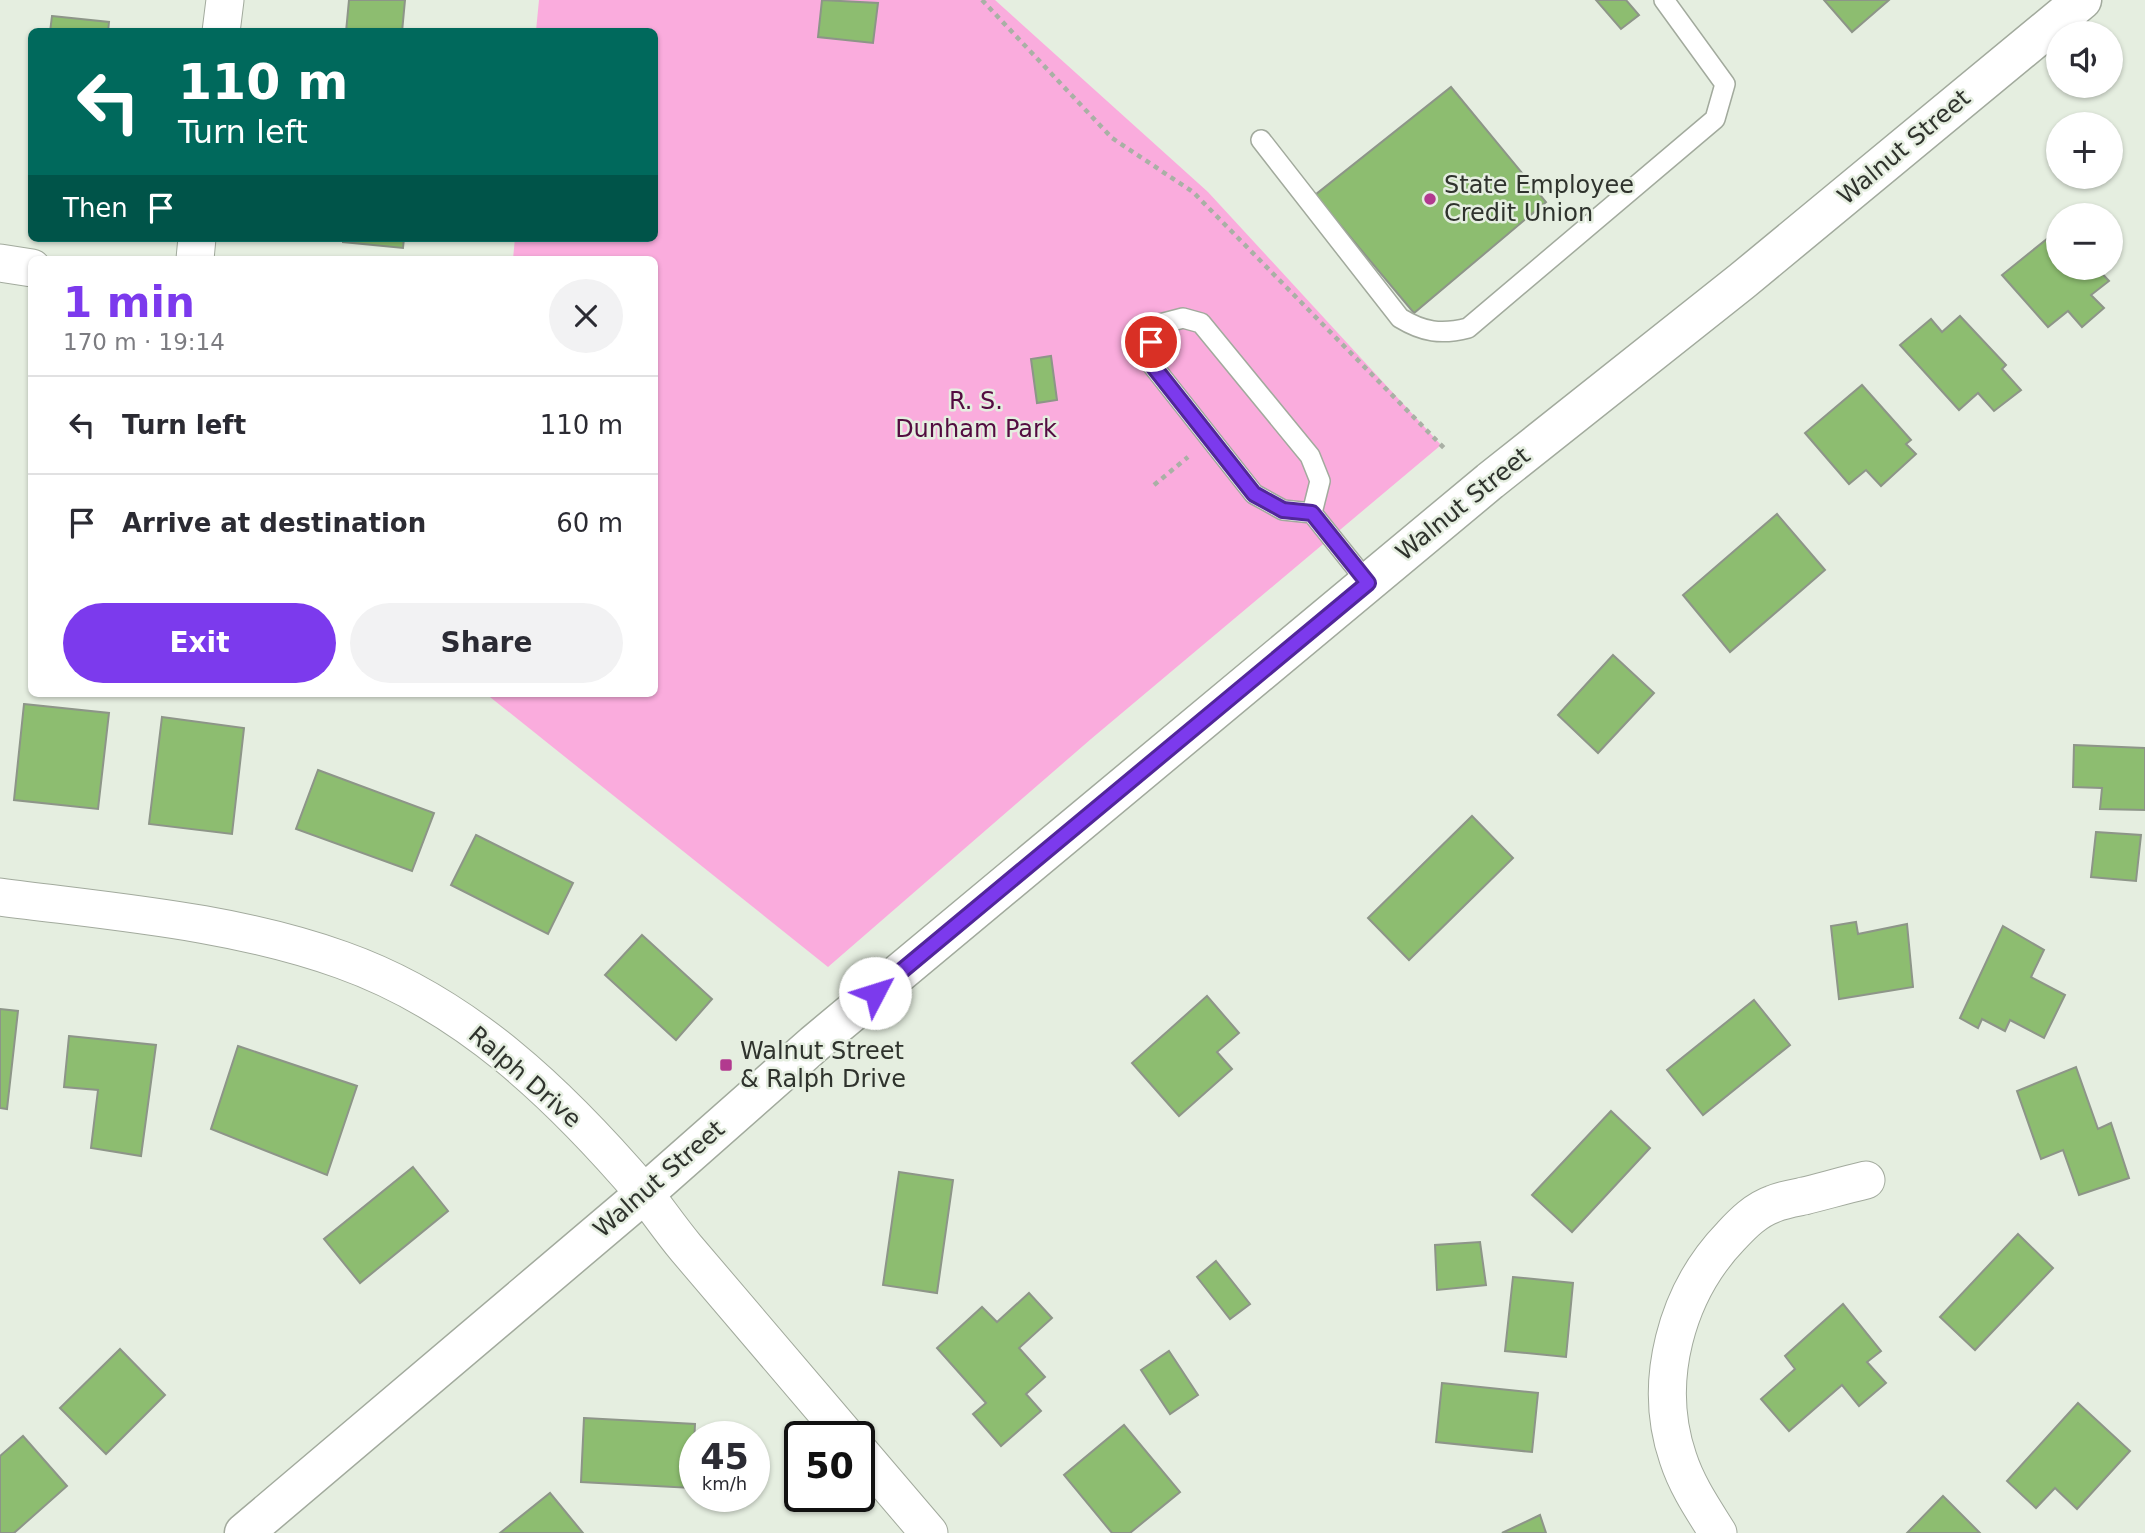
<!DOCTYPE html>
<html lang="en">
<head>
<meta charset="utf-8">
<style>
	:root { --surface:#fff; --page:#f2f2f3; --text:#2b2b33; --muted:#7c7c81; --line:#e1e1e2; --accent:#7c3aed }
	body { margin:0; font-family:"DejaVu Sans",sans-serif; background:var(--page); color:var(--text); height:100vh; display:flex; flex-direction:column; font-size:26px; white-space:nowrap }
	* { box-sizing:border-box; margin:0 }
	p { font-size:23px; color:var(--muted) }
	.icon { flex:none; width:38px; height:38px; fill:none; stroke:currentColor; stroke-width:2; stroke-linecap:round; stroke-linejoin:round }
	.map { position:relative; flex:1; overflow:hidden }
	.panel { position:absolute; left:28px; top:256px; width:630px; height:441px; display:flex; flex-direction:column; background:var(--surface); border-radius:10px; box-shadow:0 2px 5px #0004 }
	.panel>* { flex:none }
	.hud { position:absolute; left:28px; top:28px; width:630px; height:214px; border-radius:10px; box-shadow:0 2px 5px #0004; background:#00695c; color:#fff; overflow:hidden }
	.tools { position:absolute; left:2046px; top:21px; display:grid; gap:14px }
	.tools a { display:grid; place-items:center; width:77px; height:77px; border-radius:50%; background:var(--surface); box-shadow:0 2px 5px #0004; font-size:35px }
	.speed { position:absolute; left:679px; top:1421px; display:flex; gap:14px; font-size:35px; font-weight:700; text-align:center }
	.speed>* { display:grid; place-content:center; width:91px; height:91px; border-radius:50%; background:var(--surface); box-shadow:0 2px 5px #0004; line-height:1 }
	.speed small { font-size:18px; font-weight:400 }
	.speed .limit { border:4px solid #111; border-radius:10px; background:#fff; color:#111 }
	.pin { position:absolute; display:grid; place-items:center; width:60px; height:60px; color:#fff; margin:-30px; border:4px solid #fff; border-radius:50%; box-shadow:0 2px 7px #0007 }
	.me { position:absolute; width:77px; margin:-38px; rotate:50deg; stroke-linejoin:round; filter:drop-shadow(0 0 5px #0008) }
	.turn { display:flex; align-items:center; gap:24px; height:147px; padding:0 35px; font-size:32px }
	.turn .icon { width:91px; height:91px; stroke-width:2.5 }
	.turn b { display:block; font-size:49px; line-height:60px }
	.then { display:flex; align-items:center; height:66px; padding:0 35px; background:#0003; gap:14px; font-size:26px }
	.round { display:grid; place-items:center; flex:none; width:74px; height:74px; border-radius:37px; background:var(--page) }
	.headline { display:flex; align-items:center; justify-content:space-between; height:119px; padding:0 35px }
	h1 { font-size:42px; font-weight:700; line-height:52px; color:var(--accent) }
	.action { display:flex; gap:14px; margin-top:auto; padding:14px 35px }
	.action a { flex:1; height:80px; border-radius:42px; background:var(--accent); color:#fff; font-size:28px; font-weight:700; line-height:80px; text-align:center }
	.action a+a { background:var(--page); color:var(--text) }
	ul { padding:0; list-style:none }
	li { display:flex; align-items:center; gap:21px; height:98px; padding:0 35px; border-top:2px solid var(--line) }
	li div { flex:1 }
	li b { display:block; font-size:26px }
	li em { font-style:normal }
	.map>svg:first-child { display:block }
</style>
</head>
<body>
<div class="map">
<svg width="2145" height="1533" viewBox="0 0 2145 1533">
	<rect width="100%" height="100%" fill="#e5eee0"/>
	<path fill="#faacdd" d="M539 0H995L1208 192 1441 445 1091 739 828 967 485 693H654V259H513L515 238H654V32L536 31Z"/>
	<g fill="#8dbd70" stroke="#8d9588" stroke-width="2">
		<path d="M349 0H405L402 32H346Z"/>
		<path d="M822 0 878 3 873 43 818 37Z"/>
		<path d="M1596 0H1626L1639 15 1621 29Z"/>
		<path d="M1824 0H1889L1852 32Z"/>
		<path d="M52 16 109 22 108 32H50Z"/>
		<path d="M1451 87 1546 202 1414 313 1315 195Z"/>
		<path d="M2058 230V268H2097L2109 281 2091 295 2104 308 2082 327 2068 311 2048 327 2002 275Z"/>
		<path d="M343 238H404L403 248 343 242Z"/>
		<path d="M1960 316 2006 365 2002 369 2021 390 1994 411 1978 393 1959 410 1900 345 1931 319 1942 332Z"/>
		<path d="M1051 356 1057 400 1037 403 1031 359Z"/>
		<path d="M1862 385 1911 440 1906 444 1916 454 1881 486 1866 470 1849 484 1805 433Z"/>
		<path d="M1777 514 1825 570 1730 652 1683 595Z"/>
		<path d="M1613 655 1654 693 1598 753 1558 715Z"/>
		<path d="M24 704 109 713 98 809 14 800Z"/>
		<path d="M162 717 244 728 232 834 149 824Z"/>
		<path d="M2074 745 2145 748V810L2100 809 2102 788 2073 787Z"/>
		<path d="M318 770 434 813 412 871 296 829Z"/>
		<path d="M1472 816 1513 858 1409 960 1368 918Z"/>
		<path d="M2096 832 2141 835 2136 881 2091 877Z"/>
		<path d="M476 835 573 883 548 934 451 885Z"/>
		<path d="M1856 922 1858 934 1907 924 1913 987 1839 999 1831 926Z"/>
		<path d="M2003 926 2044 950 2031 977 2065 995 2044 1038 2010 1020 2005 1031 1982 1019 1978 1028 1960 1018Z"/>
		<path d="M642 935 712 999 676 1040 605 975Z"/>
		<path d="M1207 996 1239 1033 1217 1052 1232 1069 1179 1116 1132 1063Z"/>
		<path d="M1754 1000 1790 1045 1703 1115 1667 1070Z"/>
		<path d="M0 1009 18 1011 7 1109 0 1108Z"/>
		<path d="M69 1036 156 1045 141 1156 91 1148 98 1090 64 1087Z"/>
		<path d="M238 1046 357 1086 327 1175 211 1129Z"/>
		<path d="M2076 1067 2098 1129 2111 1123 2129 1178 2079 1195 2063 1150 2041 1159 2017 1091Z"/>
		<path d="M1611 1111 1650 1148 1572 1232 1532 1195Z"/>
		<path d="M413 1167 448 1211 360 1283 324 1239Z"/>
		<path d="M899 1172 953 1180 937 1293 883 1285Z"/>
		<path d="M2018 1234 2053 1268 1975 1350 1940 1317Z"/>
		<path d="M1480 1242 1486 1285 1437 1290 1435 1245Z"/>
		<path d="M1216 1261 1250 1304 1230 1319 1197 1277Z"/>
		<path d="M1513 1277 1573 1283 1566 1357 1505 1351Z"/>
		<path d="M1029 1293 1052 1318 1019 1348 1045 1377 1026 1394 1041 1411 1001 1446 973 1414 986 1403 937 1348 982 1307 997 1322Z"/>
		<path d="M1843 1304 1881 1351 1867 1362 1886 1383 1859 1406 1842 1385 1789 1431 1761 1399 1795 1369 1785 1356Z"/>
		<path d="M120 1349 165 1395 106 1454 60 1408Z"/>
		<path d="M1169 1351 1198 1395 1170 1414 1141 1370Z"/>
		<path d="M1442 1383 1538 1393 1532 1452 1436 1442Z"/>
		<path d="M2078 1403 2130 1451 2077 1509 2055 1488 2036 1508 2007 1481Z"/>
		<path d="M584 1418 695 1424 692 1488 581 1482Z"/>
		<path d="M1124 1425 1180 1492 1130 1533H1112L1064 1475Z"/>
		<path d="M23 1436 67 1486 14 1533H0V1456Z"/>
		<path d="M550 1493 583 1533H500Z"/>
		<path d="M1943 1496 1980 1533H1907Z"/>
		<path d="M1540 1515 1546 1533H1502Z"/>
	</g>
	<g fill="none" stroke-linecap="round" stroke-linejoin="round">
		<g stroke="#a2aa9d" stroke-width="22">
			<g id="service">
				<path d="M1261 140 1400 318C1423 332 1441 335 1468 328L1715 119 1725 84 1664 0"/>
				<path d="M1312 513 1320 481 1310 456 1201 323 1183 318 1160 324 1151 342 1153 366 1254 494 1283 510 1312 513 1368 583"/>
			</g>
		</g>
		<g stroke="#a2aa9d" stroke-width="39">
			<g id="minor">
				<path d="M221 32 225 0"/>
				<path d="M195 259 197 238"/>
				<path d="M0 263 32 268"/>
				<path d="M0 897C114 912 233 921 342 960 466 1004 560 1095 644 1193 658 1211 671 1230 686 1248 739 1311 793 1374 847 1437"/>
				<path d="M859 1451 929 1533"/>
				<path d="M1718 1533C1703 1509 1687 1486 1678 1458 1652 1382 1676 1293 1731 1236 1743 1223 1756 1210 1773 1204 1782 1200 1794 1198 1804 1196 1824 1191 1845 1185 1866 1180"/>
			</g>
		</g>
		<g stroke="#a2aa9d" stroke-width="41">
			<path id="secondary" d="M244 1533 644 1194 814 1044 1490 481 1742 281 2082 0"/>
		</g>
		<g stroke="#a9b0a5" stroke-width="4.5" stroke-dasharray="5 5" stroke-linecap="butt">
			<path d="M982 0 1112 138 1193 192 1444 448"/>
			<path d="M1154 485 1188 457"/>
		</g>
		<use href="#service" stroke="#fff" stroke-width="19"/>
		<use href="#minor" stroke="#fff" stroke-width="37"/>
		<use href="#secondary" stroke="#fff" stroke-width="38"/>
	</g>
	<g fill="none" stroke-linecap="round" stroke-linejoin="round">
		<g stroke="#51269a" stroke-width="18">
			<path id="route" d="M875 993 1368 583 1312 513 1283 510 1254 494 1153 366 1151 342"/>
		</g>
		<use href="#route" stroke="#7c3aed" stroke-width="12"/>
	</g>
	<g fill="#b23a8f" stroke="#e5eee0" stroke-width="2.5">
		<circle cx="1430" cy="199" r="7"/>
		<rect x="719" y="1058" width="14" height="14" rx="3.5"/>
	</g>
	<g text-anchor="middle" stroke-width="5" stroke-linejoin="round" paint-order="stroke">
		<g font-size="24" fill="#2f332d" stroke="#e5eee0">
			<text transform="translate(1904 147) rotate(-40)" y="8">Walnut Street</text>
			<text transform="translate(1463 504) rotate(-39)" y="8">Walnut Street</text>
			<text transform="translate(525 1077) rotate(41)" y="8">Ralph Drive</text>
			<text transform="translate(659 1179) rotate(-41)" y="8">Walnut Street</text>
		</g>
		<g font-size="24" fill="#2f332d" stroke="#e5eee0" text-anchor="start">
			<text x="1444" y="193">State Employee<tspan x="1444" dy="28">Credit Union</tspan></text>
			<text x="740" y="1059">Walnut Street<tspan x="740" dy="28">&amp; Ralph Drive</tspan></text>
		</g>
		<g font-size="24" fill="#530c40" stroke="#e5eee0">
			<text x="976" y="409">R. S.<tspan x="976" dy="28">Dunham Park</tspan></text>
		</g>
	</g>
</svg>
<div class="tools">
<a><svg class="icon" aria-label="sound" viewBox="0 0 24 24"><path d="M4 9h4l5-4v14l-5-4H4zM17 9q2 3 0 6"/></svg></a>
<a>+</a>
<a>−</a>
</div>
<div class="speed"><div>45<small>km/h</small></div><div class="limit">50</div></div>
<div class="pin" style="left:1151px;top:342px;background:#d93025"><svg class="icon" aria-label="arrive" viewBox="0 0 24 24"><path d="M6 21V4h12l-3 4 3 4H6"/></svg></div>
<svg class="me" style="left:875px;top:993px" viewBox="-20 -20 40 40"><circle r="19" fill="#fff"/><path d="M0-13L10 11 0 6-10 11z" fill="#7c3aed"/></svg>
<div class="hud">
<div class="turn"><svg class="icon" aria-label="left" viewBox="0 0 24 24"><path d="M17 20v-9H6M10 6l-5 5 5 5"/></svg><div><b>110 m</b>Turn left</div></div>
<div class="then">Then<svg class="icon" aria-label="arrive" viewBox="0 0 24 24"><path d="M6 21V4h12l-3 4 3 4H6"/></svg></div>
</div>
<section class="panel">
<div class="headline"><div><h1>1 min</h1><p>170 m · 19:14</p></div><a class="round"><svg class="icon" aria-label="close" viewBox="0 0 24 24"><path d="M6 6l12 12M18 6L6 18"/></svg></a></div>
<ul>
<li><svg class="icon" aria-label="left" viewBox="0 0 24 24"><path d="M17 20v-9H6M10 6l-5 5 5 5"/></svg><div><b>Turn left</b></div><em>110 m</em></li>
<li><svg class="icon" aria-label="arrive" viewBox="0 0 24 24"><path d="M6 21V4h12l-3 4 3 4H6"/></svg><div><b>Arrive at destination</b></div><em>60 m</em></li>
</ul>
<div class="action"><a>Exit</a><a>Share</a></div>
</section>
</div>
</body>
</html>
